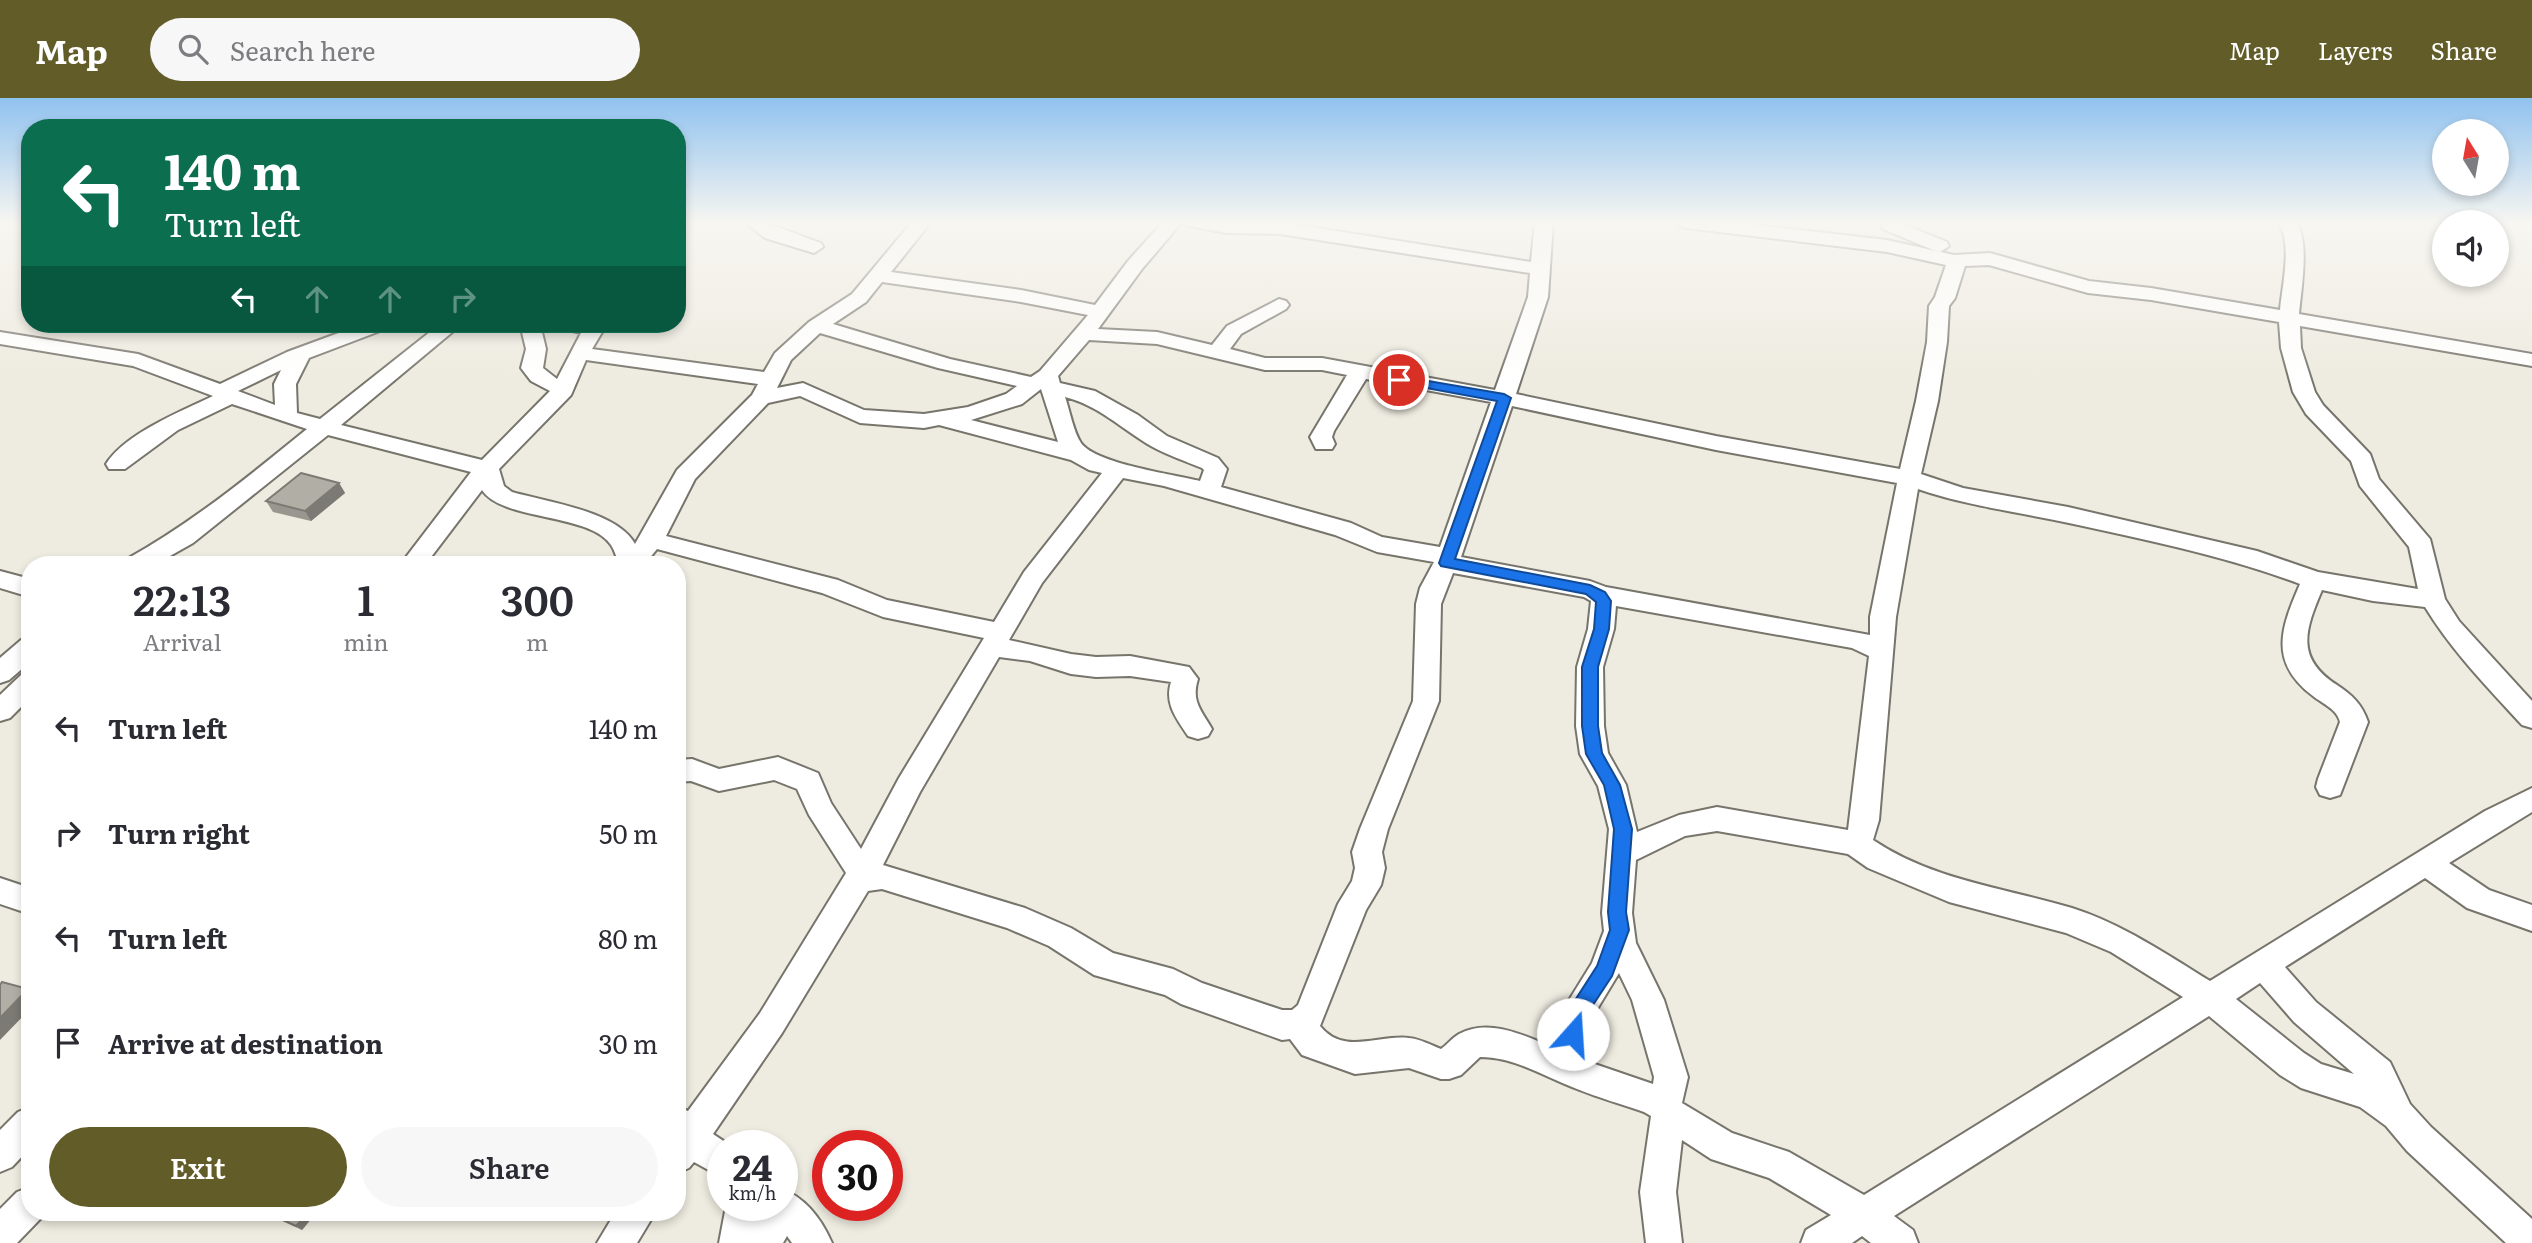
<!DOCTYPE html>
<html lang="en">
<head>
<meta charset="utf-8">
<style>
	:root { --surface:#fff; --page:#f7f7f7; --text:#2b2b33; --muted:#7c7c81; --accent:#625c28 }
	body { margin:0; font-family:Literata,serif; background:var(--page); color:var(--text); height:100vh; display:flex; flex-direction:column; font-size:26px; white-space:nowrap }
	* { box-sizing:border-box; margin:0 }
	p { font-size:23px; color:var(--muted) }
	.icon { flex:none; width:38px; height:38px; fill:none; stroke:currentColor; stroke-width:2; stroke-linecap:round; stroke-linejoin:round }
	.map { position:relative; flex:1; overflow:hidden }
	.sheet { position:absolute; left:21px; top:458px; width:665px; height:665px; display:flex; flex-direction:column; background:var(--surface); border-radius:28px; box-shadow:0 4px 10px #0003 }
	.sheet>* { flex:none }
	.banner { position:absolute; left:21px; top:21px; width:665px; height:214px; border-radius:28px; box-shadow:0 4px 10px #0003; background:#0b6e4f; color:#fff; overflow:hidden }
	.needle { width:46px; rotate:349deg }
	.fabs { position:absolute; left:2432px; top:21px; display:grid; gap:14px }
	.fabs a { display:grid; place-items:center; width:77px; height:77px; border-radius:50%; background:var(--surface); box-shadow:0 4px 10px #0003; font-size:35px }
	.speed { position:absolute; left:707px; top:1032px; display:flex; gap:14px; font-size:35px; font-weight:700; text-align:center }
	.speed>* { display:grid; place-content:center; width:91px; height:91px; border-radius:50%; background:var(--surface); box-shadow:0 4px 10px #0003; line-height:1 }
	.speed small { font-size:18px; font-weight:400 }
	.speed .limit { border:10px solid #d22; background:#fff; color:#111 }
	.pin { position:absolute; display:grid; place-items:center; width:60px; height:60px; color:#fff; margin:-30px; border:4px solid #fff; border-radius:50%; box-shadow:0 2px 7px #0007 }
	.me { position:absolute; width:77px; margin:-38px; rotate:19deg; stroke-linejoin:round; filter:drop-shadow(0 0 5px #0008) }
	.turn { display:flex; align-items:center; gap:24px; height:147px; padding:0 28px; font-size:32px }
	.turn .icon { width:91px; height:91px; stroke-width:2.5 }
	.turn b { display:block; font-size:49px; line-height:60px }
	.lanes { display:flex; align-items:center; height:66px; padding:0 28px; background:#0003; justify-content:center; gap:35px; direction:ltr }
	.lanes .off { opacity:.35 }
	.eta { display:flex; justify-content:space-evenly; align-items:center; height:119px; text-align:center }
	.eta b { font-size:42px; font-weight:600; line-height:49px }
	.cta { display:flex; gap:14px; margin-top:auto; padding:14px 28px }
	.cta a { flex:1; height:80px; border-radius:42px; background:var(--accent); color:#fff; font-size:28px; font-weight:600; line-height:80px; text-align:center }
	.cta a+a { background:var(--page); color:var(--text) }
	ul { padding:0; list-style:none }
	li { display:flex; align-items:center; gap:21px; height:105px; padding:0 28px }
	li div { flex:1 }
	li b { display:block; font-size:26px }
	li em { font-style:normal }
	header { display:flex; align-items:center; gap:42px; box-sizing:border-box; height:98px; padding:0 35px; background:var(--accent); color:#fff }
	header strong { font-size:33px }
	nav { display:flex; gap:38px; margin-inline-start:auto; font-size:24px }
	.search { width:490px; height:63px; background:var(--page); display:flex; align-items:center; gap:18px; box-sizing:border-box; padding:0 24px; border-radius:38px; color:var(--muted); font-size:26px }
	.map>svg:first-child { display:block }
</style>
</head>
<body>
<header>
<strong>Map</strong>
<div class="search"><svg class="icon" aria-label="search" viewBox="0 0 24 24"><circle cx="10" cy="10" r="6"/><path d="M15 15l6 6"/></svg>Search here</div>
<nav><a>Map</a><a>Layers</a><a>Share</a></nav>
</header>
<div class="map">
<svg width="2532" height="1145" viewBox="0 0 2532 1145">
	<rect width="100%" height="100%" fill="#eeebe0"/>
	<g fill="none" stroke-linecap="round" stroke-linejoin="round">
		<g stroke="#76746b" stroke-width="4">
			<g id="minor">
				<path d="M744 124C769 122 796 137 821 145L823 149 814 155 765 140Z"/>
				<path d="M912 124H931L891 174 1021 192 1095 207 1128 163 1163 124H1182L1142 171 1098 231 1157 234 1212 247 1227 228 1279 201 1286 203 1289 207 1286 211 1241 236 1230 251 1265 260H1322L1495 292 1528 199 1530 175 1280 136 1227 135 1188 128 1186 124H1280L1531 164 1535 124H1553L1548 199 1516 296 1716 338 1900 371 1916 303 1927 244 1929 208 1935 199 1946 167 1887 154 1686 130 1679 128 1677 124H1730L1887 142 1954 157 1990 155 2089 183 2151 190 2280 212C2282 188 2293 145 2278 124H2296C2310 143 2301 192 2299 216L2532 256V268L2300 228 2301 250 2315 294 2323 307 2370 356 2379 381 2430 441 2445 501 2459 523 2532 603V630L2522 627C2487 589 2452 553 2425 509L2373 503 2322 492C2305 532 2295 560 2337 587 2352 597 2362 606 2368 624L2340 697 2330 700 2320 697 2316 689 2318 681 2340 624C2337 611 2323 606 2313 598 2268 564 2281 530 2300 486 2226 458 2146 442 2069 425 2018 414 1968 408 1918 391L1896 519 1879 722 1873 742C1932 782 2005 790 2072 810 2122 826 2166 856 2210 883L2485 713 2532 690V714L2449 765 2489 792 2532 807V833L2467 810 2425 780 2285 869 2316 904 2390 964 2410 1006 2431 1029 2532 1121V1145H2506L2407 1053 2386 1028 2360 1009 2301 990 2280 977 2209 918 1894 1118 1913 1132 1918 1145H1871L1862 1138 1852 1145H1801L1806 1132 1831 1117 1769 1080 1711 1061 1682 1042 1676 1094 1682 1145H1646L1640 1094 1651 1018 1644 1014C1621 1006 1599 1000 1577 991 1545 979 1515 959 1480 959L1461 977 1449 981H1441L1409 970 1355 976 1302 957 1290 941 1282 942 1181 906 1165 897 1094 877 1049 848 1007 830 882 791 868 793 782 935 713 1036 731 1048H723V1080L694 1064 689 1070 677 1075V1009L688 1013 760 915 846 775 809 717 797 691 774 682 719 693 691 683 677 684V662L692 661 719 671 778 659 818 675 831 705 861 751 899 680 984 540 883 519 822 495 657 451 644 467H619C617 461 615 453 611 447 590 415 502 423 482 392L425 467H400L471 374 328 337 193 445 154 467H124L127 461C193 424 248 379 307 331L232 306 178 332 125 371H109L106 366C126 335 180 314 213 298L133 268 0 246V234L138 256 220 286 287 254 363 226H391L388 230 309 260 296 286 297 315 320 321 440 226H462L341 327 482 362 550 293 531 283 521 270 526 251 520 226H540L546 251 543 270 557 281 581 235 560 230 557 226H607L592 251 764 274 775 255 809 224 852 196ZM1989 167 2088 195 2151 202 2279 224 2281 250 2293 294 2306 316 2351 363 2360 388 2409 449 2418 491 2318 474 2257 453 2068 409 1963 390 1921 376 1938 303 1947 244 1949 208 1955 200 1965 168ZM882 184 1021 204 1088 217 1040 273 1031 279 950 261 833 226 866 204ZM820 235 938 270 1017 288 1006 296 968 309 924 316 864 312 803 285 777 290 791 262ZM1089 242 1157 246 1265 272H1322L1347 277 1310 339 1316 351H1332L1335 346 1332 339 1334 333 1366 281 1491 304 1440 449 1382 439 1351 425 1221 389 1227 371 1218 360 1167 338 1138 317 1095 293 1060 285 1058 278ZM586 262 758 286 752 297 677 372 635 446C617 413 547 404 512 394L504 388 499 371 571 297ZM281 272 274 286 275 307 238 293ZM1041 291 1058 344 971 322 1022 306ZM800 298 860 325 924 330 939 327 1071 362 1089 372 1102 375 1024 474 994 524 887 502 838 482 666 438 695 381 768 305ZM1065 299C1098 307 1122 331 1151 348 1167 357 1185 363 1202 370L1204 372 1200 383C1173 376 1096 366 1081 345 1073 333 1070 313 1065 299ZM1512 308 1716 352 1897 385 1870 519V537L1606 489 1590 483 1461 459ZM1123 380 1164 388 1335 437 1377 454 1434 464 1420 490 1416 506 1413 603 1360 731 1352 754 1355 770 1352 783 1338 806 1298 907 1292 912H1282L1202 885 1173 871 1113 855 1071 830 1025 810 883 767 920 694 999 559 1030 563 1071 576 1096 579 1130 578 1171 584C1164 606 1177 621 1188 638L1198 641 1208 638 1212 631C1201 612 1191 603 1198 581L1189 569 1130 558 1096 559 1071 556 1009 542 1042 485ZM1453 475 1584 499 1591 503 1588 531 1577 569 1576 628 1580 656 1598 688 1609 731 1602 815 1604 833 1592 865 1566 907 1552 949C1523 937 1489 920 1459 936 1452 940 1447 947 1441 951 1431 947 1420 941 1409 940 1379 936 1344 958 1320 928L1366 812 1381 787 1385 770 1382 754 1388 731 1439 603 1441 506ZM1616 508 1852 550 1869 558 1848 732 1717 709 1679 717 1637 734 1626 687 1608 655 1604 628 1603 569 1614 531ZM1717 733 1848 756 1868 770 1949 804 2066 835 2111 854 2183 899 1864 1097 1789 1054 1732 1035 1682 1005 1688 979 1664 902 1636 845 1632 815 1636 762 1685 738ZM1619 875 1632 902 1654 979 1653 986 1580 961 1596 913ZM2260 885 2294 924 2354 976 2321 966 2304 955 2236 901Z"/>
				<path d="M1883 124H1898L1947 144 1949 148 1940 154 1933 152 1883 131 1881 127Z"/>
				<path d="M0 473 30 481V499L0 490Z"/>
				<path d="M30 540V564L9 582 0 585V560L21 542Z"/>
				<path d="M30 574V600L10 620 0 623V597L21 577Z"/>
				<path d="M0 780 30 790V816L0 806Z"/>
				<path d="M30 1009V1050L12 1069 0 1074V1032L18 1014Z"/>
				<path d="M30 1089V1115H44L43 1118 17 1145H0V1111L17 1094Z"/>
				<path d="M782 1091C806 1100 822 1122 832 1145H792L787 1138 783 1145H719L726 1108H762L760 1115 764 1108H782Z"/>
				<path d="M615 1115H655L637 1145H597Z"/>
			</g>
		</g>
		<use href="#minor" fill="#fff" fill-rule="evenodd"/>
	</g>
	<g fill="#98968e">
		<path d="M339 385 345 395 311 423 273 414 266 403Z"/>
		<path d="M265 1115H316L302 1132Z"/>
	</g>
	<g fill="#7c7a74">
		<path d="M339 385 345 395 311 423 305 413Z"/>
		<path d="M28 891 30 892V911L0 942V920Z"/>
		<path d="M308 1115H316L302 1132 296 1128Z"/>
	</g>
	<g fill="#b1afa5" stroke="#7c7a74" stroke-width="2">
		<path d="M301 375 339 385 305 413 266 403Z"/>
		<path d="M2 884 28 891 0 920V887Z"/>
		<path d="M268 1115H308L296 1128Z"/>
	</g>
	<linearGradient id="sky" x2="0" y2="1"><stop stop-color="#90c2ef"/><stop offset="0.44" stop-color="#f7f6f1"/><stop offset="1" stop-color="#f7f6f1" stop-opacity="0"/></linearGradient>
	<rect width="2532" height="284" fill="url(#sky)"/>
	<path fill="#1a73e8" stroke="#114b97" stroke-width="2" d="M1399 278 1504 296 1511 300 1455 461 1590 487 1605 494 1611 503 1609 531 1598 569V628L1602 655 1620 687 1632 731 1626 814 1629 832 1612 878 1591 910 1580 942 1573 945 1566 942 1564 936 1572 907 1597 868 1610 832 1608 814 1614 731 1604 687 1586 656 1582 628V569L1594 531 1596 504 1586 496 1441 468 1439 465 1497 303 1394 284 1392 282Z"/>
</svg>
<div class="fabs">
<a><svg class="needle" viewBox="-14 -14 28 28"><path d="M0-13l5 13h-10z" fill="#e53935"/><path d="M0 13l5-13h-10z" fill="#7c7c81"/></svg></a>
<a><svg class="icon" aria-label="sound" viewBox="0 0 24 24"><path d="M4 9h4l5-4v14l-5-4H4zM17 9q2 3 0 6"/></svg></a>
</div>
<div class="speed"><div>24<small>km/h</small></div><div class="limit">30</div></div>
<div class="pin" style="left:1399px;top:282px;background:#d93025"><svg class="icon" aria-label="arrive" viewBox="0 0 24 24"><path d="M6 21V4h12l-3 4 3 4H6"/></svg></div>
<svg class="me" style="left:1573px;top:936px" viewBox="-20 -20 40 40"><circle r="19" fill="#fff"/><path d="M0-13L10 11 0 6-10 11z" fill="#1a73e8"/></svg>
<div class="banner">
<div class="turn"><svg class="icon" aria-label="left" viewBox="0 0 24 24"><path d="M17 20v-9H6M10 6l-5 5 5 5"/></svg><div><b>140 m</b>Turn left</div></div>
<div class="lanes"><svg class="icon" aria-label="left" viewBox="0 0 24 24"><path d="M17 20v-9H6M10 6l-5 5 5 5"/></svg><svg class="icon off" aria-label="ahead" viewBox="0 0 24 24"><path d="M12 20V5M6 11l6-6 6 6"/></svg><svg class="icon off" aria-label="ahead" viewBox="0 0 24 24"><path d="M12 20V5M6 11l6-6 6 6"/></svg><svg class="icon off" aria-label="right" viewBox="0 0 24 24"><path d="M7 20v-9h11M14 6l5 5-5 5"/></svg></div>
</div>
<section class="sheet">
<div class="eta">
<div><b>22:13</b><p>Arrival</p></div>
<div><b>1</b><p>min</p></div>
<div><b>300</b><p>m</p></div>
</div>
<ul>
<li><svg class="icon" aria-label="left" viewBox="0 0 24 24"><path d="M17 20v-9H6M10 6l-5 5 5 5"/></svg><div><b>Turn left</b></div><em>140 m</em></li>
<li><svg class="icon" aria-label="right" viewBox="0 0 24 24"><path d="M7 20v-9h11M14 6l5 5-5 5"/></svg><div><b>Turn right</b></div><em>50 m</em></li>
<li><svg class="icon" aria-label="left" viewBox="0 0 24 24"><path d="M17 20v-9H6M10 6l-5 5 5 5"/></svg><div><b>Turn left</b></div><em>80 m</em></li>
<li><svg class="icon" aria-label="arrive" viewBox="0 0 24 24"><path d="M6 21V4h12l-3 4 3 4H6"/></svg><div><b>Arrive at destination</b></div><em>30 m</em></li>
</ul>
<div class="cta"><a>Exit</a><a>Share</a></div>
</section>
</div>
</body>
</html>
